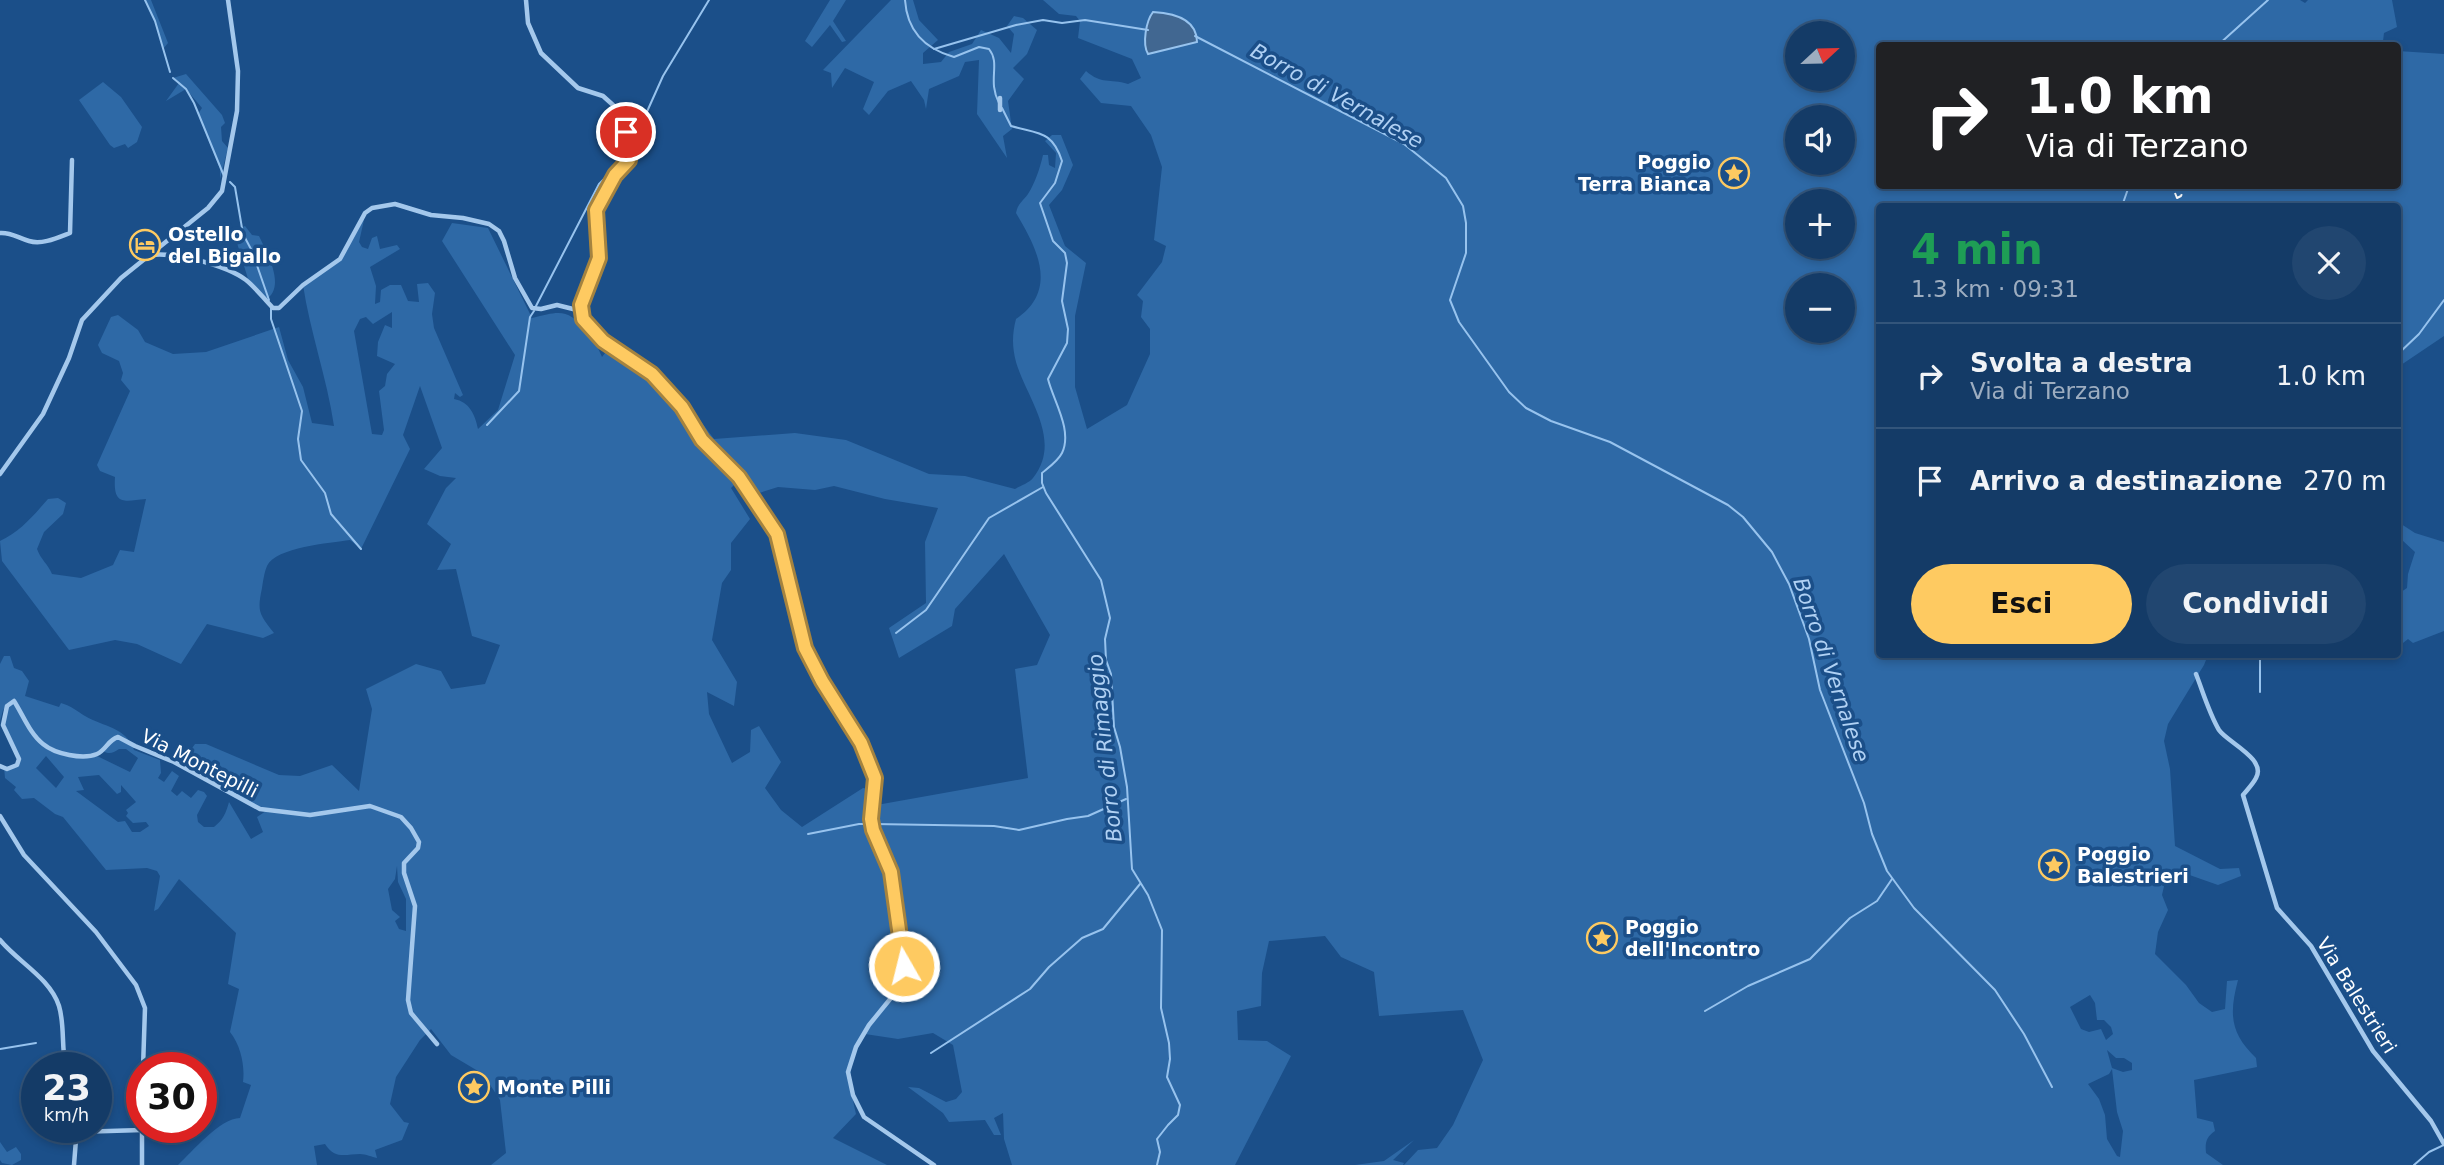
<!DOCTYPE html>
<html lang="it">
<head>
<meta charset="utf-8">
<style>
	:root { --surface:#143b67; --page:#214670; --text:#f1f3f6; --muted:#9dadc0; --line:#33557b; --accent:#feca61 }
	body { margin:0; font-family:"DejaVu Sans",sans-serif; background:var(--page); color:var(--text); height:100vh; display:flex; flex-direction:column; font-size:26px; white-space:nowrap }
	* { box-sizing:border-box; margin:0 }
	p { font-size:23px; color:var(--muted) }
	.icon { flex:none; width:38px; height:38px; fill:none; stroke:currentColor; stroke-width:2; stroke-linecap:round; stroke-linejoin:round }
	.map { position:relative; flex:1; overflow:hidden }
	.panel { position:absolute; left:1876px; top:203px; width:525px; height:455px; display:flex; flex-direction:column; background:var(--surface); border-radius:7px; box-shadow:0 4px 10px #0003,0 0 0 2px var(--line) }
	.panel>* { flex:none }
	.top-card { position:absolute; left:1876px; top:42px; width:525px; height:147px; border-radius:7px; box-shadow:0 4px 10px #0003,0 0 0 2px var(--line); background:#202124; color:#fff; overflow:hidden }
	.needle { width:46px; rotate:68deg }
	.tools { position:absolute; left:1785px; top:21px; display:grid; gap:14px }
	.tools a { display:grid; place-items:center; width:70px; height:70px; border-radius:50%; background:var(--surface); box-shadow:0 4px 10px #0003,0 0 0 2px var(--line); font-size:35px }
	.speed { position:absolute; left:21px; top:1052px; display:flex; gap:14px; font-size:35px; font-weight:700; text-align:center }
	.speed>* { display:grid; place-content:center; width:91px; height:91px; border-radius:50%; background:var(--surface); box-shadow:0 4px 10px #0003,0 0 0 2px var(--line); line-height:1 }
	.speed small { font-size:18px; font-weight:400 }
	.speed .limit { border:10px solid #d22; background:#fff; color:#111 }
	.pin { position:absolute; display:grid; place-items:center; width:60px; height:60px; color:#fff; margin:-30px; border:4px solid #fff; border-radius:50%; box-shadow:0 2px 7px #0007 }
	.me { position:absolute; width:77px; margin:-38px; rotate:352deg; stroke-linejoin:round; filter:drop-shadow(0 0 5px #0008) }
	.turn { display:flex; align-items:center; gap:24px; height:147px; padding:0 35px; font-size:32px }
	.turn .icon { width:91px; height:91px; stroke-width:2.5 }
	.turn b { display:block; font-size:49px; line-height:60px }
	.round { display:grid; place-items:center; flex:none; width:74px; height:74px; border-radius:37px; background:var(--page) }
	.summary { display:flex; align-items:center; justify-content:space-between; height:119px; padding:0 35px }
	h1 { font-size:42px; font-weight:800; line-height:52px; color:#1e9e55 }
	.button { display:flex; gap:14px; margin-top:auto; padding:14px 35px }
	.button a { flex:1; height:80px; border-radius:42px; background:var(--accent); color:#111; font-size:28px; font-weight:800; line-height:80px; text-align:center }
	.button a+a { background:var(--page); color:var(--text) }
	ul { padding:0; list-style:none }
	li { display:flex; align-items:center; gap:21px; height:105px; padding:0 35px; border-top:2px solid var(--line) }
	li div { flex:1 }
	li b { display:block; font-size:26px }
	li em { font-style:normal }
	.map>svg:first-child { display:block }
</style>
</head>
<body>
<div class="map">
<svg width="2444" height="1165" viewBox="0 0 2444 1165">
	<rect width="100%" height="100%" fill="#1b4f89"/>
	<g fill="#2e69a6" fill-rule="evenodd">
		<path d="M145 0H151L168 43 163 49 155 21Z"/>
		<path d="M830 0H846L833 21 846 41 842 42 830 25 812 47 805 41Z"/>
		<path d="M891 0H913L919 20 938 40 923 53V64L941 62 949 52 972 44 981 30 999 38 1011 53 1014 34 1007 26 1014 16 1023 18 1037 30 1027 54 1013 68 1024 79 1008 101 1012 129 1003 136 1007 158 977 114 979 60 965 62 959 76 929 89 926 109 924 100 911 81 888 91 869 115 863 109 874 82 845 68 832 88 831 73 823 70Z"/>
		<path d="M1043 0H2300L2305 3 2308 0H2392L2397 27 2384 33 2383 41 2389 45 1880 46V186H2398V51L2444 54V336L2398 367V276L2402 224 2398 225V206H1880V654L2208 655 2204 665 2168 724 2164 741 2170 769 2175 846 2220 869 2239 868 2241 876 2218 885 2181 872 2165 882 2162 895 2168 910 2158 932 2155 954 2186 985 2199 1003 2212 1012 2225 1009 2227 981 2238 980C2229 1014 2230 1033 2256 1058L2257 1067 2194 1080 2197 1118 2213 1122 2215 1131C2206 1137 2205 1143 2206 1153L2223 1165H1404L1418 1150 1437 1148 1453 1125 1483 1060 1463 1010 1379 1016 1374 972 1341 957 1325 936 1269 941 1262 973 1261 1006 1237 1011 1238 1040 1267 1041 1291 1056 1235 1165H1012L1004 1139 1003 1113 994 1118 1001 1135H994L985 1120 949 1122 943 1113 908 1087 919 1088 946 1102 956 1099 962 1092 953 1045 933 1033 898 1039 865 1034C847 1065 848 1080 856 1114L833 1138 887 1165H491L506 1153 500 1100 483 1074 451 1055 431 1029 420 1040 396 1077 390 1104 404 1122 409 1123 402 1140 375 1150 377 1158C372 1157 366 1154 360 1154 346 1154 335 1160 325 1144L314 1146 317 1165H178C192 1152 220 1118 240 1118L251 1085 243 1082C245 1066 241 1046 230 1032L239 989 228 984 236 933 179 879 158 909 154 911 160 876 157 871 147 868 106 870 63 817 55 814 34 798 22 799 14 790 16 787 5 778 4 767 16 765 19 759 3 725 7 707 3 710 0 721V664L4 656H10L14 668 22 671 29 681 25 696 59 707 61 703C71 706 77 711 85 716 104 727 126 727 134 750L160 760 161 773 158 778 164 782 172 771 179 776 171 791 177 796 182 791 191 798 198 790 204 792 207 796 197 815 198 822 204 827H214C223 820 226 813 229 802L251 839 263 832 257 817 266 811 180 765 195 744H206L279 775 300 776 332 765 359 791 372 709 366 689 416 664 441 671 451 689 485 684 500 645 472 636 456 569 437 570 451 544 427 524 446 488 456 478 440 476 424 469 442 448 420 386 403 435 410 449 361 549 350 540C330 543 276 547 267 566 264 573 263 582 262 588 257 612 259 614 274 633L263 638 207 624 181 664 137 644 115 640 69 650 2 561 0 541C21 531 33 516 48 499L58 498 66 503 63 514 44 532 37 549C41 560 48 564 52 574L81 578 113 565 120 550 134 552 146 499C124 501 113 506 115 477L100 471 97 465 130 391 121 380 123 373 119 361 102 353 98 345 111 317 118 315 138 330 145 342 173 354 206 352 279 327 288 360 303 387 312 423 334 426C327 378 310 332 303 285L340 259 359 222 364 220 359 242 362 247 368 249 372 238 377 236 380 249 397 245 400 249 370 267 376 286 375 304 380 302 381 290 390 285H401L408 301 419 302 417 284 428 283 435 293 432 314 434 328 463 395 460 397 455 393 454 399C470 402 475 415 478 429L498 410 515 355 442 241 452 223 488 228 532 318C560 311 568 308 587 332 593 340 598 347 602 357L609 348 643 374 641 378 645 375 668 397 682 401 693 411 714 439 795 433 846 440 929 474 965 476 1015 489C1020 486 1029 483 1033 478 1063 440 1027 399 1016 362 1012 347 1012 334 1016 319 1059 290 1037 248 1016 213 1018 203 1023 201 1028 194 1035 183 1040 168 1043 155H1048L1049 165 1055 168 1056 153 1045 141 1052 135H1061L1073 165 1062 190 1049 205 1065 246 1086 263 1075 316V387L1087 429 1127 405 1150 354V329L1141 317 1143 301 1137 295 1162 262 1166 246 1154 240 1162 167 1151 135 1131 106 1101 103 1080 79 1086 71C1102 85 1109 78 1128 84L1141 78 1132 59 1078 38 1080 21 1076 16 1059 14ZM1797 33H1843V79H1797ZM1797 117H1843V163H1797ZM1797 201H1843V247H1797ZM1797 285H1843V331H1797ZM392 312V328L385 325 378 342 377 356 395 364 387 374 385 386 379 391 384 430 382 435 372 434 354 331 360 319 366 317 373 324ZM741 478 753 495 778 487 815 490 834 486 885 499 938 508 925 542 926 603 889 628 899 658 952 626 955 609 1004 554 1050 635 1037 665 1015 669 1028 778 871 806 876 790 863 788 802 827 781 810 765 788 781 762 759 726 751 730 750 752 732 763 709 714 707 692 734 706 737 682 712 640 722 583 731 570V543L750 519 731 488ZM119 749H126L138 758 130 772 95 755 102 751C109 754 112 754 119 749ZM46 756 64 777 56 788 36 768ZM99 775 117 794 121 792V785L136 802 126 810 128 813 126 816 133 823 146 822 149 826 140 832H132L125 821 118 822 76 791 84 790 78 777ZM397 866 398 882 406 899V931L399 929 395 921 400 917 392 910 388 889 395 879ZM2090 995 2095 1003 2097 1020H2104L2111 1027 2113 1034 2106 1040 2101 1029 2089 1032 2081 1029 2070 1007ZM2107 1050 2116 1058H2124L2132 1063V1070L2123 1072 2112 1068ZM2112 1069 2117 1112 2123 1131 2120 1157 2117 1156 2107 1139 2105 1115 2099 1099 2088 1084 2109 1074Z"/>
		<path d="M186 74 222 115 225 123 221 127 222 141 228 148 220 179V169L198 114 202 108 186 89 166 101 179 83 173 78Z"/>
		<path d="M103 82 121 97 142 127 137 142 128 148 125 144 114 148 110 145 79 100Z"/>
		<path d="M245 226 252 235 259 236C267 253 287 288 265 300L249 282 237 243V230Z"/>
		<path d="M2398 522 2415 533 2444 542V631L2413 643 2408 639 2398 647V594L2407 588 2408 574 2415 552 2402 540 2398 541Z"/>
		<path d="M1414 1140 1393 1160 1404 1163 1403 1165H1355L1384 1161Z"/>
		<path d="M0 1142 7 1152 16 1147 21 1154V1160L12 1165 2 1163 0 1160Z"/>
	</g>
	<path fill="#416791" stroke="#97c3ee" stroke-width="2" d="M1153 12C1171 13 1197 18 1197 42L1148 54C1142 44 1146 21 1153 12Z"/>
	<g fill="none" stroke-linecap="round" stroke-linejoin="round">
		<g stroke="#97c3ee" stroke-width="2">
			<path d="M145 0 155 21 170 72"/>
			<path d="M905 0C907 31 925 49 954 57L979 47 989 49C1001 64 987 80 999 103"/>
			<path d="M1195 36 1404 144 1446 178 1463 206 1466 223V253L1450 300 1459 322 1509 392 1526 408 1551 421 1610 442 1728 505 1743 517 1772 552 1789 584 1809 639 1820 690 1864 803 1872 834 1887 871 1914 908 1995 990 2024 1034 2052 1087"/>
			<path d="M2217 46 2268 0"/>
			<path d="M934 49 1016 25 1043 20 1062 23 1085 20 1148 30"/>
			<path d="M173 78 186 89 194 103 224 176"/>
			<path d="M1002 108 1011 126C1038 134 1052 130 1062 161L1055 183 1040 203 1053 241 1065 253 1067 263 1062 301 1068 329 1067 343 1048 379C1053 400 1073 430 1062 453 1058 461 1048 468 1042 473V483L1046 493 1101 580 1110 618 1105 639 1106 660 1111 674 1114 727 1120 747 1127 787 1132 869 1148 895 1162 930 1161 1008 1169 1043 1170 1059 1167 1077 1180 1105 1178 1115 1168 1125 1157 1139 1160 1152 1157 1165"/>
			<path d="M632 145 663 76 709 0"/>
			<path d="M230 182 235 187 243 234 252 251 269 300"/>
			<path d="M2122 206 2129 186"/>
			<path d="M536 306 599 184 627 156"/>
			<path d="M271 307V319L302 411 298 439 301 460 325 493 331 514 361 549"/>
			<path d="M2398 354 2419 334 2444 300"/>
			<path d="M487 425 519 391 530 317 534 311"/>
			<path d="M896 633 926 610 989 518 1043 487"/>
			<path d="M2260 654V692"/>
			<path d="M874 824 994 826 1019 830 1067 819 1088 816 1126 799"/>
			<path d="M808 834 859 824H869"/>
			<path d="M1705 1011 1748 986 1810 959 1850 918 1877 901 1892 879"/>
			<path d="M0 1049 36 1043"/>
			<path d="M931 1053 1030 989 1049 967 1082 938 1103 929 1140 884"/>
			<path d="M2414 1165 2429 1152 2444 1145"/>
		</g>
		<g stroke="#a4c8ec" stroke-width="4.5">
			<path d="M526 0 528 23 541 53 578 88 603 96 613 105 626 124 630 146 629 160 615 175 596 210 599 258 581 305 583 319 603 341 652 375 682 407 702 440 739 477 777 534 805 648 817 673 861 743 875 778 871 819 873 830 891 872 904 966V982L869 1025 856 1047 848 1072 853 1095 864 1117 934 1165"/>
			<path d="M1000 98V110"/>
			<path d="M0 233C11 232 18 238 29 241 42 245 57 238 70 233L72 160"/>
			<path d="M151 255C175 252 226 265 246 280 256 288 264 299 273 308H279L303 285 340 259 365 213 372 208 395 204 431 215 463 218 489 224 499 231 504 241 515 278 532 308 541 309 557 305 581 311"/>
			<path d="M0 474 43 414 69 358 82 320 121 278 208 208 222 191 237 111 238 71 228 0"/>
			<path d="M2196 674C2203 692 2209 713 2219 730 2227 742 2267 759 2256 778 2253 784 2247 790 2243 795L2277 908 2311 946 2373 1051 2431 1121 2444 1144"/>
			<path d="M0 766 7 769 17 765 19 759 3 725 7 706 14 701C23 715 30 734 43 744 55 754 83 760 97 754 106 750 108 740 118 737L135 746 174 762 260 809 310 815 370 806 401 817 411 828 419 842 418 848 404 863V873L415 906 408 1000 411 1013 437 1044"/>
			<path d="M0 816 24 855 96 932 136 985 145 1008 143 1068"/>
			<path d="M0 940C18 962 50 978 59 1006 65 1026 61 1047 66 1068"/>
			<path d="M142 1088V1165"/>
			<path d="M76 1132 142 1130"/>
			<path d="M74 1165 77 1127"/>
		</g>
		<path stroke="#fff" stroke-width="2" stroke-dasharray="12 5" stroke-linecap="butt" d="M2175 193 2177 198 2181 196 2185 186"/>
	</g>
	<g fill="none" stroke-linecap="round" stroke-linejoin="round">
		<g stroke="#a5833f" stroke-width="18">
			<path id="route" d="M626 132 630 146 629 160 615 175 596 210 599 258 581 305 583 319 603 341 652 374 682 407 702 440 739 477 777 534 805 648 822 681 861 743 875 778 871 819 873 830 891 872 904 966"/>
		</g>
		<use href="#route" stroke="#feca61" stroke-width="12"/>
	</g>
	<defs>
		<g id="sight-ring" transform="scale(1.575)"><circle r="9.5" fill="#1b4f89" stroke="#feca61" stroke-width="1.5"/><path d="M0-6L1.8-2.2L6-1.7L2.9 1.2L3.7 5.4L0 3.3L-3.7 5.4L-2.9 1.2L-6-1.7L-1.8-2.2Z" fill="#feca61"/></g>
		<g id="hotel-ring" transform="scale(1.575)"><circle r="9.5" fill="#1b4f89" stroke="#feca61" stroke-width="1.5"/><path d="M-6-4.5h1.5V1H6V5H4.5V3h-9V5H-6ZM-4 0a1.8 1.8 0 1 1 3.6 0ZM.5 0V-2.5h3Q6-2.5 6 0Z" fill="#feca61"/></g>
	</defs>
	<g fill-rule="evenodd">
		<use href="#sight-ring" x="1734" y="173"/>
		<use href="#hotel-ring" x="145" y="245"/>
		<use href="#sight-ring" x="2054" y="865"/>
		<use href="#sight-ring" x="1602" y="938"/>
		<use href="#sight-ring" x="474" y="1087"/>
	</g>
	<g text-anchor="middle" stroke-width="7" stroke-linejoin="round" paint-order="stroke">
		<g font-size="19" font-weight="bold" fill="#fff" stroke="#1b4f89" text-anchor="start">
			<text x="1711" y="169" text-anchor="end">Poggio<tspan x="1711" dy="22">Terra Bianca</tspan></text>
			<text x="168" y="241">Ostello<tspan x="168" dy="22">del Bigallo</tspan></text>
			<text x="2077" y="861">Poggio<tspan x="2077" dy="22">Balestrieri</tspan></text>
			<text x="1625" y="934">Poggio<tspan x="1625" dy="22">dell'Incontro</tspan></text>
			<text x="497" y="1094">Monte Pilli</text>
		</g>
		<g font-size="19" fill="#fff" stroke="#1b4f89">
			<text transform="translate(200 763) rotate(27)" y="7">Via Montepilli</text>
			<text transform="translate(2357 995) rotate(58)" y="7">Via Balestrieri</text>
		</g>
		<g font-size="21" font-style="italic" fill="#b0d1f4" stroke="#1b4f89">
			<text transform="translate(1337 96) rotate(29)" y="7">Borro di Vernalese</text>
			<text transform="translate(1831 670) rotate(71)" y="7">Borro di Vernalese</text>
			<text transform="translate(1105 748) rotate(-96)" y="7">Borro di Rimaggio</text>
		</g>
	</g>
</svg>
<div class="tools">
<a><svg class="needle" viewBox="-14 -14 28 28"><path d="M0-13l5 13h-10z" fill="#e53935"/><path d="M0 13l5-13h-10z" fill="#9dadc0"/></svg></a>
<a><svg class="icon" aria-label="sound" viewBox="0 0 24 24"><path d="M4 9h4l5-4v14l-5-4H4zM17 9q2 3 0 6"/></svg></a>
<a>+</a>
<a>−</a>
</div>
<div class="speed"><div>23<small>km/h</small></div><div class="limit">30</div></div>
<div class="pin" style="left:626px;top:132px;background:#d93025"><svg class="icon" aria-label="arrive" viewBox="0 0 24 24"><path d="M6 21V4h12l-3 4 3 4H6"/></svg></div>
<svg class="me" style="left:904px;top:966px" viewBox="-20 -20 40 40"><circle r="17" fill="#feca61" stroke="#fff" stroke-width="3"/><path d="M0-11L8 9 0 5-8 9z" fill="#fff"/></svg>
<div class="top-card">
<div class="turn"><svg class="icon" aria-label="right" viewBox="0 0 24 24"><path d="M7 20v-9h11M14 6l5 5-5 5"/></svg><div><b>1.0 km</b>Via di Terzano</div></div>
</div>
<section class="panel">
<div class="summary"><div><h1>4 min</h1><p>1.3 km · 09:31</p></div><a class="round"><svg class="icon" aria-label="close" viewBox="0 0 24 24"><path d="M6 6l12 12M18 6L6 18"/></svg></a></div>
<ul>
<li><svg class="icon" aria-label="right" viewBox="0 0 24 24"><path d="M7 20v-9h11M14 6l5 5-5 5"/></svg><div><b>Svolta a destra</b><p>Via di Terzano</p></div><em>1.0 km</em></li>
<li><svg class="icon" aria-label="arrive" viewBox="0 0 24 24"><path d="M6 21V4h12l-3 4 3 4H6"/></svg><div><b>Arrivo a destinazione</b></div><em>270 m</em></li>
</ul>
<div class="button"><a>Esci</a><a>Condividi</a></div>
</section>
</div>
</body>
</html>
